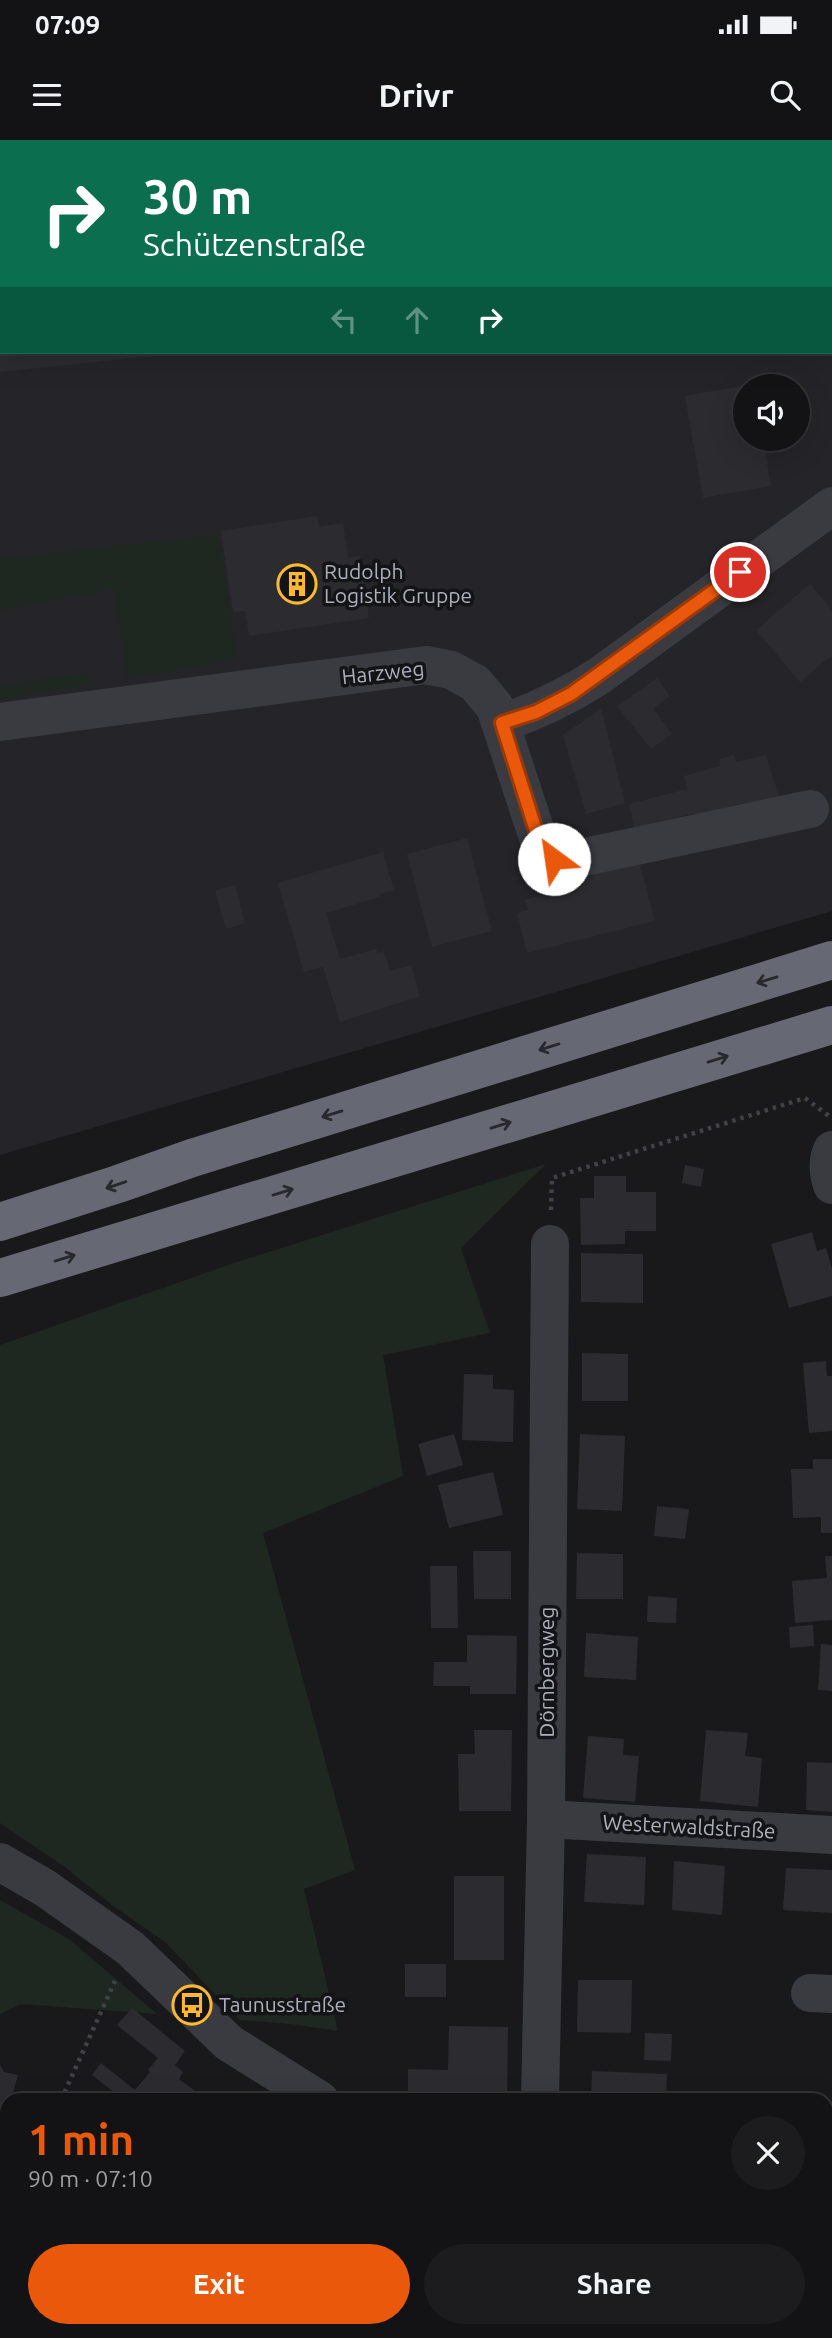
<!DOCTYPE html>
<html lang="en">
<head>
<meta charset="utf-8">
<style>
	:root { --surface:#131315; --page:#1c1c1e; --text:#f1f3f6; --muted:#9d9ea0; --line:#323234; --accent:#ea580c }
	body { margin:0; font-family:Ubuntu,sans-serif; background:var(--page); color:var(--text); height:100vh; display:flex; flex-direction:column; font-size:26px; white-space:nowrap }
	* { box-sizing:border-box; margin:0 }
	p { font-size:23px; color:var(--muted) }
	.icon { flex:none; width:38px; height:38px; fill:none; stroke:currentColor; stroke-width:2; stroke-linecap:round; stroke-linejoin:round }
	.map { position:relative; flex:1; overflow:hidden }
	.sheet { position:absolute; left:0px; top:1953px; width:833px; height:245px; display:flex; flex-direction:column; background:var(--surface); border-radius:21px 21px 0 0; box-shadow:0 7px 28px #0002,0 0 0 2px var(--line) }
	.sheet>* { flex:none }
	.banner { position:absolute; left:0px; top:0px; width:833px; height:214px; box-shadow:0 7px 28px #0002,0 0 0 2px var(--line); background:#0b6e4f; color:#fff; overflow:hidden }
	.tools { position:absolute; left:733px; top:234px; display:grid; gap:14px }
	.tools a { display:grid; place-items:center; width:77px; height:77px; border-radius:50%; background:var(--surface); box-shadow:0 7px 28px #0002,0 0 0 2px var(--line); font-size:35px }
	.pin { position:absolute; display:grid; place-items:center; width:60px; height:60px; color:#fff; margin:-30px; border:4px solid #fff; border-radius:50%; box-shadow:0 2px 7px #0007 }
	.me { position:absolute; width:77px; margin:-38px; rotate:329deg; stroke-linejoin:round; filter:drop-shadow(0 0 5px #0008) }
	.turn { display:flex; align-items:center; gap:24px; height:147px; padding:0 28px; font-size:32px }
	.turn .icon { width:91px; height:91px; stroke-width:2.5 }
	.turn b { display:block; font-size:49px; line-height:60px }
	.lanes { display:flex; align-items:center; height:66px; padding:0 28px; background:#0003; justify-content:center; gap:35px; direction:ltr }
	.lanes .off { opacity:.35 }
	.round { display:grid; place-items:center; flex:none; width:74px; height:74px; border-radius:37px; background:var(--page) }
	.summary { display:flex; align-items:center; justify-content:space-between; height:119px; padding:0 28px }
	h1 { font-size:42px; font-weight:600; line-height:52px; color:var(--accent) }
	.primary-button { display:flex; gap:14px; margin-top:auto; padding:14px 28px }
	.primary-button a { flex:1; height:80px; border-radius:42px; background:var(--accent); color:#fff; font-size:28px; font-weight:600; line-height:80px; text-align:center }
	.primary-button a+a { background:var(--page); color:var(--text) }
	.status { display:flex; justify-content:space-between; align-items:center; height:49px; padding:0 35px; background:var(--surface); direction:ltr }
	.status svg { height:19px; fill:currentColor }
	header { display:flex; justify-content:space-between; align-items:center; height:91px; padding:0 28px; background:var(--surface); font-size:32px; font-weight:600 }
	.map>svg:first-child { display:block }
</style>
</head>
<body>
<div class="status"><b>07:09</b><svg viewBox="0 0 49 12"><path d="M0 12V9h3v3zM5 12V6h3v6zM10 12V3h3v9zM15 12V0h3v12zM26 1h20v11H26zM47 4h2v5h-2z"/></svg></div>
<header><svg class="icon" aria-label="menu" viewBox="0 0 24 24"><path d="M4 6h16M4 12h16M4 18h16"/></svg>Drivr<svg class="icon" aria-label="search" viewBox="0 0 24 24"><circle cx="10" cy="10" r="6"/><path d="M15 15l6 6"/></svg></header>
<div class="map">
<svg width="832" height="2198" viewBox="0 0 832 2198">
	<rect width="100%" height="100%" fill="#19191c"/>
	<path fill="#252529" fill-rule="evenodd" d="M0 0H832V771L0 1015ZM2 2H831V212H2ZM746 247H798V299H746Z"/>
	<g fill="#1f2820">
		<path d="M219 394 237 519 127 539 114 449 0 471V419Z"/>
		<path d="M88 532 90 545 0 559V545Z"/>
		<path d="M546 1024 461 1108 490 1193 383 1215 403 1336 263 1393 355 1730 304 1749 338 1891 291 1884 240 1880 165 1802 112 1765 65 1727 0 1683V1205L234 1123Z"/>
		<path d="M0 1760 69 1799 157 1874 21 1864 0 1874Z"/>
	</g>
	<g fill="#2c2c30">
		<path d="M0 212H172V214L0 232Z"/>
		<path d="M753 244 754 247H746V299H763L771 346 703 358 685 256Z"/>
		<path d="M317 376 319 387 343 383 348 418 360 416 369 478 249 496 245 471 233 472 221 391Z"/>
		<path d="M810 444 832 470V515L800 542 756 490Z"/>
		<path d="M657 538 670 556 653 568 672 594 651 609 617 566Z"/>
		<path d="M601 569 625 663 586 674 563 595Z"/>
		<path d="M734 615 736 622 766 615 780 660 696 681 694 673 634 688 629 664 687 649 684 636 720 626 719 619Z"/>
		<path d="M467 698 492 791 432 807 407 714Z"/>
		<path d="M383 712 394 750 379 754 380 757 326 773 340 819 376 809 377 813 384 811 390 831 411 825 420 856 340 882 323 827 304 832 278 743Z"/>
		<path d="M640 724 655 781 527 813 517 773 528 770 524 760 558 751 556 745 595 735 593 727Z"/>
		<path d="M235 745 245 783 226 789 215 751Z"/>
		<path d="M685 1025 704 1029 701 1047 682 1043Z"/>
		<path d="M594 1036H626V1052H656V1091H625V1104L581 1105 580 1058H594Z"/>
		<path d="M812 1092 817 1111 826 1108 832 1129V1156L789 1168 771 1104Z"/>
		<path d="M581 1113 643 1114V1163L581 1162Z"/>
		<path d="M582 1213 628 1214V1261H582Z"/>
		<path d="M826 1221 827 1236H832V1291L809 1293 803 1223Z"/>
		<path d="M464 1234 493 1235V1249L514 1250 513 1302 462 1300Z"/>
		<path d="M454 1294 463 1325 427 1336 418 1304Z"/>
		<path d="M580 1294 625 1296 622 1371 577 1369Z"/>
		<path d="M813 1319H832V1393H821V1377L793 1378 791 1329H813Z"/>
		<path d="M493 1332 503 1375 449 1388 438 1345Z"/>
		<path d="M657 1366 689 1369 685 1399 654 1396Z"/>
		<path d="M473 1411H511V1459H474Z"/>
		<path d="M577 1413 623 1414V1459H576Z"/>
		<path d="M825 1416H832V1480L795 1483 792 1441 827 1438Z"/>
		<path d="M430 1426H457L458 1488H431Z"/>
		<path d="M648 1456 677 1458 676 1483 647 1482Z"/>
		<path d="M813 1485 814 1506 790 1508 789 1487Z"/>
		<path d="M586 1493 638 1497 636 1540 584 1537Z"/>
		<path d="M467 1495 517 1496 516 1554H470V1546H433L434 1522H467Z"/>
		<path d="M821 1504 832 1505V1551L818 1550Z"/>
		<path d="M474 1590H512L511 1671H459L458 1614H475Z"/>
		<path d="M706 1590 748 1593 745 1616 762 1618 758 1667 700 1661Z"/>
		<path d="M588 1596 624 1599 623 1615 639 1616 635 1662 583 1658Z"/>
		<path d="M807 1622 832 1623V1672L806 1670Z"/>
		<path d="M587 1714 646 1717 644 1765 584 1762Z"/>
		<path d="M674 1721 725 1726 722 1775 672 1770Z"/>
		<path d="M786 1728 832 1730V1773L783 1770Z"/>
		<rect x="454" y="1736" width="50" height="84"/>
		<rect x="405" y="1824" width="41" height="33"/>
		<path d="M578 1840H632L631 1893 577 1892Z"/>
		<path d="M132 1868 185 1911 175 1925 183 1932 179 1939 207 1960H124L92 1935 101 1923 135 1950 150 1932 148 1930 158 1918 117 1885Z"/>
		<path d="M449 1886 508 1887 507 1960H408V1929L448 1930Z"/>
		<path d="M645 1893 672 1894 671 1921 644 1920Z"/>
		<path d="M0 1925 4 1932 18 1935 11 1960H7V1976L0 1974Z"/>
		<path d="M592 1931 667 1934 666 1960H591Z"/>
		<path d="M7 2168V2191H59L56 2198H18L0 2190V2183Z"/>
		<path d="M149 2191H190L187 2198H165Z"/>
		<path d="M332 2191H368L366 2196 372 2198H331Z"/>
		<path d="M576 2191H674L672 2198H574Z"/>
	</g>
	<g fill="none" stroke-linecap="round" stroke-linejoin="round">
		<g stroke="#404248" stroke-width="4.5" stroke-dasharray="3.5 5" stroke-linecap="butt">
			<path d="M551 1070 552 1038 805 958 829 976"/>
			<path d="M61 1960 115 1841"/>
			<path d="M0 2037 7 2035"/>
			<path d="M550 2198V2191"/>
		</g>
		<g stroke="#3a3b41" stroke-width="38">
			<path d="M802 0 803 2"/>
			<path d="M0 582 426 525 451 530 475 543 495 567 542 710 554 719 566 721 810 669"/>
			<path d="M502 583C537 571 568 556 599 536L832 366"/>
			<path d="M832 1010C827 1021 828 1033 832 1045"/>
			<path d="M546 1679 832 1695"/>
			<path d="M0 1722 45 1748 130 1808 229 1903 320 1960"/>
			<path d="M810 1853 832 1854"/>
			<path d="M540 1960 546 1679 550 1104"/>
			<path d="M826 2113 832 2115"/>
			<path d="M273 2198 276 2191"/>
		</g>
		<g stroke="#666973" stroke-width="38">
			<path d="M0 1082 118 1044 192 1018 832 820"/>
			<path d="M0 1138 832 885"/>
		</g>
	</g>
	<defs><path id="oneway-shaft" d="M-6 0H5M1.5-3L5.5 0L1.5 3" fill="none" stroke-width="1.6" stroke-linecap="round" stroke-linejoin="round" transform="scale(1.75)"/></defs>
	<g stroke="#28292e">
		<use href="#oneway-shaft" transform="translate(767 840) rotate(163)"/>
		<use href="#oneway-shaft" transform="translate(549 907) rotate(163)"/>
		<use href="#oneway-shaft" transform="translate(718 919) rotate(-17)"/>
		<use href="#oneway-shaft" transform="translate(332 974) rotate(163)"/>
		<use href="#oneway-shaft" transform="translate(501 985) rotate(-17)"/>
		<use href="#oneway-shaft" transform="translate(116 1045) rotate(161)"/>
		<use href="#oneway-shaft" transform="translate(283 1052) rotate(-17)"/>
		<use href="#oneway-shaft" transform="translate(65 1118) rotate(-17)"/>
	</g>
	<g fill="none" stroke-linecap="round" stroke-linejoin="round">
		<g stroke="#983908" stroke-width="18">
			<path id="route" d="M554 719 542 710 502 583 536 572 571 554 740 432"/>
		</g>
		<use href="#route" stroke="#ea580c" stroke-width="12"/>
	</g>
	<defs>
		<g id="building-ring" transform="scale(2.0125)"><circle r="9.5" fill="#141417" stroke="#feb930" stroke-width="1.5"/><path d="M-4-6H4V6H1V3H-1V6H-4ZM-2.5-4.3h1.7v1.8h-1.7ZM.8-4.3h1.7v1.8H.8ZM-2.5-1h1.7V.8h-1.7ZM.8-1h1.7V.8H.8Z" fill="#feb930"/></g>
		<g id="bus-ring" transform="scale(2.0125)"><circle r="9.5" fill="#141417" stroke="#feb930" stroke-width="1.5"/><path d="M-5-6H5V4H4V6H2V4H-2V6H-4V4H-5ZM-3.5-4V0h7V-4ZM-3.5 1.2v1.5H-2V1.2ZM2 1.2v1.5H3.5V1.2Z" fill="#feb930"/></g>
	</defs>
	<g fill-rule="evenodd">
		<use href="#building-ring" x="297" y="444"/>
		<use href="#bus-ring" x="192" y="1865"/>
	</g>
	<g text-anchor="middle" stroke-width="7" stroke-linejoin="round" paint-order="stroke">
		<g font-size="21" fill="#abb0bc" stroke="#141417" text-anchor="start">
			<text x="324" y="439">Rudolph<tspan x="324" dy="24">Logistik Gruppe</tspan></text>
			<text x="219" y="1872">Taunusstraße</text>
		</g>
		<g font-size="21" fill="#abb0bc" stroke="#141417">
			<text transform="translate(383 533) rotate(-6)" y="7">Harzweg</text>
			<text transform="translate(547 1532) rotate(-90)" y="7">Dörnbergweg</text>
			<text transform="translate(689 1687) rotate(3)" y="7">Westerwaldstraße</text>
		</g>
	</g>
</svg>
<div class="tools">
<a><svg class="icon" aria-label="sound" viewBox="0 0 24 24"><path d="M4 9h4l5-4v14l-5-4H4zM17 9q2 3 0 6"/></svg></a>
</div>
<div class="pin" style="left:740px;top:432px;background:#d93025"><svg class="icon" aria-label="arrive" viewBox="0 0 24 24"><path d="M6 21V4h12l-3 4 3 4H6"/></svg></div>
<svg class="me" style="left:554px;top:719px" viewBox="-20 -20 40 40"><circle r="19" fill="#fff"/><path d="M0-13L10 11 0 6-10 11z" fill="#ea580c"/></svg>
<div class="banner">
<div class="turn"><svg class="icon" aria-label="right" viewBox="0 0 24 24"><path d="M7 20v-9h11M14 6l5 5-5 5"/></svg><div><b>30 m</b>Schützenstraße</div></div>
<div class="lanes"><svg class="icon off" aria-label="left" viewBox="0 0 24 24"><path d="M17 20v-9H6M10 6l-5 5 5 5"/></svg><svg class="icon off" aria-label="ahead" viewBox="0 0 24 24"><path d="M12 20V5M6 11l6-6 6 6"/></svg><svg class="icon" aria-label="right" viewBox="0 0 24 24"><path d="M7 20v-9h11M14 6l5 5-5 5"/></svg></div>
</div>
<section class="sheet">
<div class="summary"><div><h1>1 min</h1><p>90 m · 07:10</p></div><a class="round"><svg class="icon" aria-label="close" viewBox="0 0 24 24"><path d="M6 6l12 12M18 6L6 18"/></svg></a></div>
<div class="primary-button"><a>Exit</a><a>Share</a></div>
</section>
</div>
</body>
</html>
